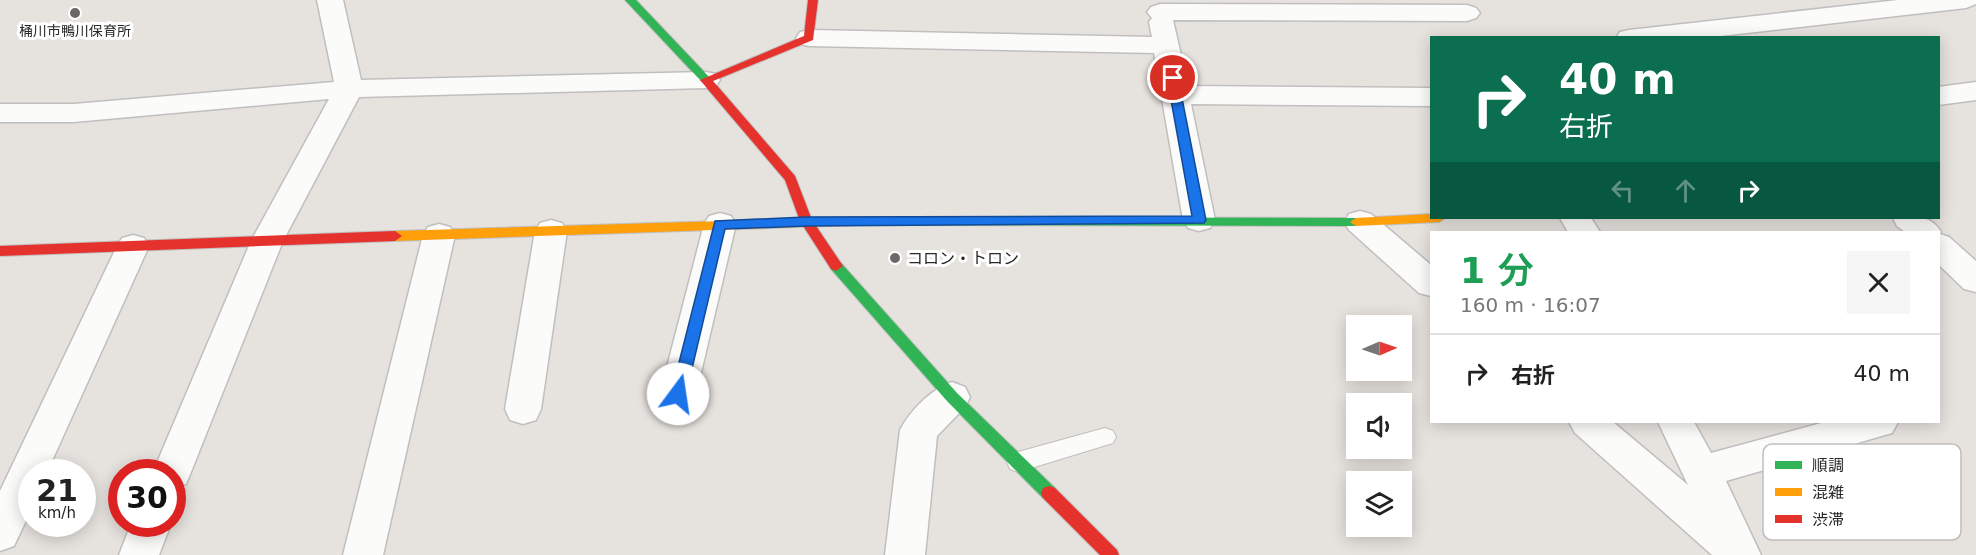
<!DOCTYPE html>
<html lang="ja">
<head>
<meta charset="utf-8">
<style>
	:root { --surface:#fff; --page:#f6f6f6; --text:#222; --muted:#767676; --line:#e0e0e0 }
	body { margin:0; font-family:"DejaVu Sans","Noto Sans JP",sans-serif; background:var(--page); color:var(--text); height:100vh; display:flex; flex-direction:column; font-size:22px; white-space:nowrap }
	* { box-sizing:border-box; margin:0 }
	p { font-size:20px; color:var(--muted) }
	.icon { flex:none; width:33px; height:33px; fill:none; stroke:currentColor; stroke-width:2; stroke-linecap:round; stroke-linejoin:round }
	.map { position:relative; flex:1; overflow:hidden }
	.side { position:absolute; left:1430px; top:231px; width:510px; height:192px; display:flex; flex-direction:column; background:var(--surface); border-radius:0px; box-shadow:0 3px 15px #0003 }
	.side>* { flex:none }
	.banner { position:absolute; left:1430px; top:36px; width:510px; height:183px; border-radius:0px; box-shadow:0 3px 15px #0003; background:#0b6e4f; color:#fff; overflow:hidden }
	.needle { width:39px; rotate:88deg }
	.buttons { position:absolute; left:1346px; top:315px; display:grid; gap:12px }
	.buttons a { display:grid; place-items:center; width:66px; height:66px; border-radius:0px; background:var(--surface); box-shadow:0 3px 15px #0003; font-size:30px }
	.speed { position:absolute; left:18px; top:459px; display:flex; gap:12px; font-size:30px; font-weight:700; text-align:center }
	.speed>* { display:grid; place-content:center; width:78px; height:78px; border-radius:50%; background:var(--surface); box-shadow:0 3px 15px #0003; line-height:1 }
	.speed small { font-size:15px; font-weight:400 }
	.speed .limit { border:9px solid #d22; background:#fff; color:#111 }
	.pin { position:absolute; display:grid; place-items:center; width:51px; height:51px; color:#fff; margin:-26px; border:3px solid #fff; border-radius:50%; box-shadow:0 2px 6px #0007 }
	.me { position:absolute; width:66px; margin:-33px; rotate:14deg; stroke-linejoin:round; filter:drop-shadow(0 0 4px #0008) }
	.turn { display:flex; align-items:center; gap:21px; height:126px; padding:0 30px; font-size:27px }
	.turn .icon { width:78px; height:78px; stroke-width:2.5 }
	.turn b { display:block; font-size:42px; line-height:51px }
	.lanes { display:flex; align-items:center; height:57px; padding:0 30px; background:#0003; justify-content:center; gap:30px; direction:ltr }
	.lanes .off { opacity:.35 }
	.round { display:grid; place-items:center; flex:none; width:63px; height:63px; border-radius:0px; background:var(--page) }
	.head { display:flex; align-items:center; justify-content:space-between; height:102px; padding:0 30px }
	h1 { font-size:36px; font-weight:600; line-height:45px; color:#1e9e55 }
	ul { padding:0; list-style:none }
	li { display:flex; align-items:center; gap:18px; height:78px; padding:0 30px; border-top:2px solid var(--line) }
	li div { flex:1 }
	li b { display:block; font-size:22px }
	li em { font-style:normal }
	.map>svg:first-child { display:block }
</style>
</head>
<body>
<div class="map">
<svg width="1976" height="555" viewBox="0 0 1976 555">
	<rect width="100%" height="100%" fill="#e6e2de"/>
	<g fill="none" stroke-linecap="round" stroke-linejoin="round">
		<g stroke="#c0bfbf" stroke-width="2">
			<path id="lane" d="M1105 428 1113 431 1116 437 1113 443 1018 472 1010 469 1007 462 1010 455 1018 452Z"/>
		</g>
		<g stroke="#c0bfbf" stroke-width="3">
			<g id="street">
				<path d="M317 0H343L361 80 706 72 716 74 720 80 716 86 706 88 359 97 283 241 191 472 186 484 172 488V472H153L251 241 329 99 74 122H0V104H74L334 82Z"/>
				<path d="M1898 0H1976V4L1966 8 1703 38H1616L1620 32 1629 30Z"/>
				<path d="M1160 4 1467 5 1476 8 1480 13 1476 18 1467 21 1173 20 1188 86 1431 88V106L1191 104 1215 220 1210 228 1199 231 1188 228 1183 220 1154 53 809 46 800 44 796 38 800 32 809 30 1152 37 1149 22 1152 18 1147 12 1151 7Z"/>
				<path d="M1976 82V100L1938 105V87Z"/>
				<path d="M1360 211 1371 214 1431 265V296L1419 293 1349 230 1344 222 1349 214Z"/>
				<path d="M720 213 731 216 736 224 696 394 691 404 678 409 665 404 660 394 704 224 709 216Z"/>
				<path d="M1560 218H1591L1600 232H1568Z"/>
				<path d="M1893 218C1913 218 1929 212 1941 232L1940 234 1949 237 1976 261V292L1964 289 1938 264V232H1905L1897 226Z"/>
				<path d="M551 220 562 223 567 231 541 409 536 420 523 424 510 420 505 409 535 231 540 223Z"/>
				<path d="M439 224 450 227 455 235 383 555H343L423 235 428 227Z"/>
				<path d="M133 235 144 238 149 246 47 472H32V508L14 546 0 551V491L117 246 122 238Z"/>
				<path d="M952 382 965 387 970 397 965 407 937 436 925 555H885L900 430C910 411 931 389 952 382Z"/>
				<path d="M1569 422H1613L1688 485 1658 422H1694L1711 453 1825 422H1898L1892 433 1726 481 1761 555H1712L1575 433Z"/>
				<path d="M131 524H171L159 555H119Z"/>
			</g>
		</g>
		<g stroke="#c0bfbf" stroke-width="2">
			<g id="fast">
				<path d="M625 0H636L710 78V82H702Z"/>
				<path d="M856 217 1356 218 1362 222 1356 226 856 225 850 221Z"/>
				<path d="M836 261 841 263 957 393 1055 488 1057 493 1055 498 1049 500 1043 498 947 401 831 269 829 266Z"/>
			</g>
		</g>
		<g stroke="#c0bfbf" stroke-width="2">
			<g id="slow">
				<path d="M1431 214V218H1445L1439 222 1356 226 1350 222 1356 218Z"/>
				<path d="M856 217 862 221 856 225 395 241 388 236 395 231Z"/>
			</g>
		</g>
		<g stroke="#c0bfbf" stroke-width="2">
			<g id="jam">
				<path d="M808 0H818L813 40 713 81 795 176 812 220 843 266 836 271 831 269 800 221 785 180 700 80 804 36Z"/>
				<path d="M395 231 402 236 395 241 0 256V246Z"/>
				<path d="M1049 486 1055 488 1117 550 1119 555H1100L1043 498 1041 493 1043 488Z"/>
			</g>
		</g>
		<use href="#lane" fill="#fbfbfa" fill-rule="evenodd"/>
		<use href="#street" fill="#fbfbfa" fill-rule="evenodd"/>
		<use href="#fast" fill="#30b455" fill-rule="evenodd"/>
		<use href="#slow" fill="#ff9f0a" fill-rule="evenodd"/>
		<use href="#jam" fill="#e5322d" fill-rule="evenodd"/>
	</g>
	<path fill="#1a73e8" stroke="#114b97" stroke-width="1.5" d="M1173 75 1178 78 1206 220 1204 223 806 226 725 229 686 394 683 398H673L671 394 715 221 806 217 1192 216 1167 78Z"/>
	<g fill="#6a6968" stroke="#fff" stroke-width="2">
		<circle cx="75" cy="13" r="6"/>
		<circle cx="895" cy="258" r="6"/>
	</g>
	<g text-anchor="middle" stroke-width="6" stroke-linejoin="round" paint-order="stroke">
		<g font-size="14" fill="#282828" stroke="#fff">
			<text x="75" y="36">桶川市鴨川保育所</text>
		</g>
		<g font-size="16" fill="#282828" stroke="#fff" text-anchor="start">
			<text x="907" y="264">コロン・トロン</text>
		</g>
	</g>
	<rect x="1763" y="444" width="198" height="96" rx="9" fill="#fff" stroke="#bebebe" stroke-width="1.5"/>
	<rect x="1775" y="461" width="27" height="8" fill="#30b455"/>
	<rect x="1775" y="488" width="27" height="8" fill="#ff9f0a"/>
	<rect x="1775" y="515" width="27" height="8" fill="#e5322d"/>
	<g font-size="16" fill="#282828">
		<text x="1812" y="471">順調</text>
		<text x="1812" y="498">混雑</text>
		<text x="1812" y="525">渋滞</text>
	</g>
</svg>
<div class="buttons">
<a><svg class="needle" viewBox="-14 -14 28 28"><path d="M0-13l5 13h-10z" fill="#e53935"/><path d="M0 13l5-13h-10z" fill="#767676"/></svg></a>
<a><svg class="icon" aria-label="sound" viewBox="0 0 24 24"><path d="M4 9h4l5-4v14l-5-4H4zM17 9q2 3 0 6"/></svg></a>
<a><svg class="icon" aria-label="layers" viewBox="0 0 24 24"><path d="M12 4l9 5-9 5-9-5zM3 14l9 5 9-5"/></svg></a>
</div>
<div class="speed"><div>21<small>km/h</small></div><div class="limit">30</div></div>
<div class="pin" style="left:1173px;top:78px;background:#d93025"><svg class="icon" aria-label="arrive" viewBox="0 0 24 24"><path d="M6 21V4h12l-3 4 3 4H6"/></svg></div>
<svg class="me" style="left:678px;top:394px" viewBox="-20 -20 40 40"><circle r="19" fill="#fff"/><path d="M0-13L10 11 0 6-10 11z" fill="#1a73e8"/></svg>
<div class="banner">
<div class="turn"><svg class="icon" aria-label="right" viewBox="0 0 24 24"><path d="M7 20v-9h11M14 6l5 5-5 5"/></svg><div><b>40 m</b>右折</div></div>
<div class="lanes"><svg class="icon off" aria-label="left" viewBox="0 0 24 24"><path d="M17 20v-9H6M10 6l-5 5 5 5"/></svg><svg class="icon off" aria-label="ahead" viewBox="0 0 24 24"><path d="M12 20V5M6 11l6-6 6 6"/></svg><svg class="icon" aria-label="right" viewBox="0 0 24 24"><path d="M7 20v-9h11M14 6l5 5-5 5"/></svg></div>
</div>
<section class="side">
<div class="head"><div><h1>1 分</h1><p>160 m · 16:07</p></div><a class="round"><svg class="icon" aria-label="close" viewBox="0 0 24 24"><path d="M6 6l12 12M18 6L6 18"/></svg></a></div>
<ul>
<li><svg class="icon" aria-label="right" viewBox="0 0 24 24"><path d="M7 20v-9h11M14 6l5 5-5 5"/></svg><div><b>右折</b></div><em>40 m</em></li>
</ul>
</section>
</div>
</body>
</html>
